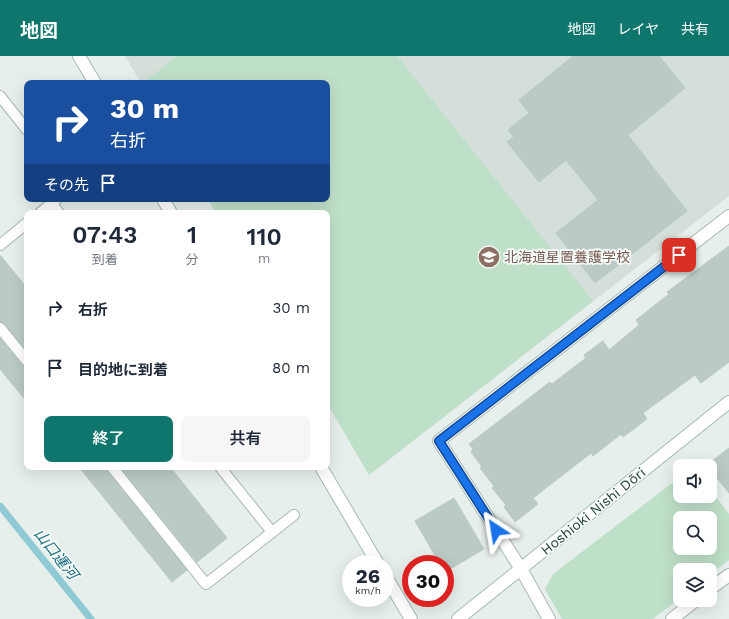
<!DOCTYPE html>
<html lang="ja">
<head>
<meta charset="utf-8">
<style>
	:root { --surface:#fff; --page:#f6f6f7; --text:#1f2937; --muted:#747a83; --accent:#0f766e }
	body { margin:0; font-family:"Work Sans","Noto Sans JP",sans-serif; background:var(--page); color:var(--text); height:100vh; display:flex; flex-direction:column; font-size:15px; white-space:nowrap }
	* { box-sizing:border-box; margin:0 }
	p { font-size:13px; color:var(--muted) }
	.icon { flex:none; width:22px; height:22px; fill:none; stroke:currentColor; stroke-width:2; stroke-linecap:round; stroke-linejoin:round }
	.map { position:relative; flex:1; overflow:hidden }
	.drawer { position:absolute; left:24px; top:154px; width:306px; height:260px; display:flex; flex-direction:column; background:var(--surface); border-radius:8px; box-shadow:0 4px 16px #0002 }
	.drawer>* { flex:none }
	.guide { position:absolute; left:24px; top:24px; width:306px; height:122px; border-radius:8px; box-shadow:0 4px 16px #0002; background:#1a4fa0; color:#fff; overflow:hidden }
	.tools { position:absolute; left:673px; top:403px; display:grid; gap:8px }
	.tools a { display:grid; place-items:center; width:44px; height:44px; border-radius:8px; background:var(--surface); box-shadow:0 4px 16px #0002; font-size:20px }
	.speed { position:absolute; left:342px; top:499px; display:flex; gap:8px; font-size:20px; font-weight:700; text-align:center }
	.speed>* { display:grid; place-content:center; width:52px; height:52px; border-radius:50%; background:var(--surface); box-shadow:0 4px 16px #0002; line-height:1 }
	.speed small { font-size:10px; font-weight:400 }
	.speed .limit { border:6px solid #d22; background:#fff; color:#111 }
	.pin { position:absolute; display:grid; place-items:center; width:34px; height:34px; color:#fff; margin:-17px; border-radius:8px; box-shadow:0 2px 6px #0006 }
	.me { position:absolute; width:44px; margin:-22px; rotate:327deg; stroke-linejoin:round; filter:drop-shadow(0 0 3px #0008) }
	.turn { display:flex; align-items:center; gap:14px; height:84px; padding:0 20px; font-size:18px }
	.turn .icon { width:52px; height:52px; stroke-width:2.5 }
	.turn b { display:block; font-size:28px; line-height:34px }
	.then { display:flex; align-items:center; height:38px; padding:0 20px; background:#0003; gap:8px; font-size:15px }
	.eta { display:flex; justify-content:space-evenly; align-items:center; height:68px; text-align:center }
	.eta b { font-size:24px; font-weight:600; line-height:28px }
	.cta { display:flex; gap:8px; margin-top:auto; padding:8px 20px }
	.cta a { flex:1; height:46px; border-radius:8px; background:var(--accent); color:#fff; font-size:16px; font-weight:600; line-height:46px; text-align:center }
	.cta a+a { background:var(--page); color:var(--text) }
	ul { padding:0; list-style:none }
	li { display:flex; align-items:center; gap:12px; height:60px; padding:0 20px }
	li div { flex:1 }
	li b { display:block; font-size:15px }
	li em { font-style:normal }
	header { display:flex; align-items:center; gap:24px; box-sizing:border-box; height:56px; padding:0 20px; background:var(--accent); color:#fff }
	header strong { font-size:19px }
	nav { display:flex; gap:22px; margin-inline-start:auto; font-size:14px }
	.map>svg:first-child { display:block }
</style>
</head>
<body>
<header>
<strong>地図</strong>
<nav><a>地図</a><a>レイヤ</a><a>共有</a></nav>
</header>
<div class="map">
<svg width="729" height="563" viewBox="0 0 729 563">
	<rect width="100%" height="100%" fill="#e6efeb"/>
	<path fill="#d4dfda" d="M125 0H729V140L369 419 327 347V157H216L208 143H327V27H141Z"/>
	<g fill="#bfe0c8" fill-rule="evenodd">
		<path d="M176 0H397L593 245 369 419 327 347V157H216L208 143H327V27H144Z"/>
		<path d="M680 421V440H710V433L729 458V504L710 519V514H680V542L653 563H562L545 533 553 518ZM680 462H710V492H680Z"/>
	</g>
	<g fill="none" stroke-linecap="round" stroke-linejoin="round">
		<path stroke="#8ec9d4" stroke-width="7" d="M0 450 91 563"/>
	</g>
	<g fill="#bbcac4" stroke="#b8c9c2">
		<path d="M573 0H659L685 32 628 79 687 155 595 227 556 177 598 144 566 104 539 126 507 86 514 81 508 74 529 57 519 44Z"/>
		<path d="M729 190V306L701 327 695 319 643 357 647 363 623 381 621 378 593 400 591 397 533 442 538 448 515 466 504 451 506 449 492 432 494 430 480 412 482 411 471 396 473 393 469 388 550 326 552 328 586 302 584 299 603 285 609 294 639 269 636 264 669 238 667 236Z"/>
		<path d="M0 199 27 232V295L5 268 0 266Z"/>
		<path d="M0 282 22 309 27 311V346L0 313Z"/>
		<path d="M729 392V437L710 413V410L707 409Z"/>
		<path d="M79 411H106L107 415 187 514 172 526Z"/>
		<path d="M120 411H170L227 482 197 506Z"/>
		<path d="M454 442 484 493 445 516V508H440L415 465Z"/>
	</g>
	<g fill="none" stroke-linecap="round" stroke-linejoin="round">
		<g stroke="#a8b8b2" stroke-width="12">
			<g id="lane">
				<path d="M0 40 27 74"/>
				<path d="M52 148 59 157"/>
				<path d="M40 157 57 143"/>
				<path d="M0 189 27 167"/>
				<path d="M0 272 27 305"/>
				<path d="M112 411 206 528 294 459"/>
				<path d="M220 411 272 476"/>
			</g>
		</g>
		<g stroke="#a8b8b2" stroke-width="14">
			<g id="street">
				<path d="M710 533 729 519"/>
				<path d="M549 563 521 513 439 385 729 160"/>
				<path d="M672 563 696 544"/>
			</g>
		</g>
		<g stroke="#a4bbb3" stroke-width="14">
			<g id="secondary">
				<path d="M79 0 95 27"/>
				<path d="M163 143 171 157"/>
				<path d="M321 411 378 508"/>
				<path d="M385 519 411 563"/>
				<path d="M458 563 729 346"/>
			</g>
		</g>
		<use href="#lane" stroke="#fff" stroke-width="10"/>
		<use href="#street" stroke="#fff" stroke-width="12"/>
		<use href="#secondary" stroke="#fff" stroke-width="12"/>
	</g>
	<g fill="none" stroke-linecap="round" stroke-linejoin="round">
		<g stroke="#114b97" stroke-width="10">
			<path id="route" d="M496 474 439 385 679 199"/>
		</g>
		<use href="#route" stroke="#1a73e8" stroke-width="7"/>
	</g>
	<defs>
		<g id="school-disc" transform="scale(1.15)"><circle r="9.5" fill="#8d6e63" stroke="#f7fbf9"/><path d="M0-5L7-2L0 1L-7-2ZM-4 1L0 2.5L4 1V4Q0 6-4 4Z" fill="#fff"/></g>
	</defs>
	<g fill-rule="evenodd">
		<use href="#school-disc" x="489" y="201"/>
	</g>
	<g text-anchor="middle" stroke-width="3.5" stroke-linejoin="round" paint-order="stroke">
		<g font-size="14" fill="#785e54" stroke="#f7fbf9" text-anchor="start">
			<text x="504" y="206">北海道星置養護学校</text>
		</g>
		<g font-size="14" fill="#24423a" stroke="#f7fbf9">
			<text transform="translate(593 455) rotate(-39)" y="5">Hoshioki Nishi Dōri</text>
		</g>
		<g font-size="15" font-style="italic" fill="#1c6f80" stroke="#f7fbf9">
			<text transform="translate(56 498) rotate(51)" y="5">山口運河</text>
		</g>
	</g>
</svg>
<div class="tools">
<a><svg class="icon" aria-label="sound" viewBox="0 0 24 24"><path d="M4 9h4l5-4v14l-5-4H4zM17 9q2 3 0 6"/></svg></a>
<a><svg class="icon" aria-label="search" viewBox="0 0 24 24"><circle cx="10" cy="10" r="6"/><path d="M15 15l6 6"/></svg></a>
<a><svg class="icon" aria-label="layers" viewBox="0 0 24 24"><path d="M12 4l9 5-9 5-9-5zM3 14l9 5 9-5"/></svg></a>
</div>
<div class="speed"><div>26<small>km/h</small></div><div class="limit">30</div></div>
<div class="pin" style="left:679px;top:199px;background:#d93025"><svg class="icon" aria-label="arrive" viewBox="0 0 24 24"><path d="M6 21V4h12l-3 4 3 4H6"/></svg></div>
<svg class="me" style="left:496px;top:474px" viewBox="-20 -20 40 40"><path d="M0-17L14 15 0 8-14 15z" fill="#1a73e8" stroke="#fff" stroke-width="4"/></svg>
<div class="guide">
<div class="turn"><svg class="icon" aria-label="right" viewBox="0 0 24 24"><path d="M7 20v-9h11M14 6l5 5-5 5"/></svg><div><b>30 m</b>右折</div></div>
<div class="then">その先<svg class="icon" aria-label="arrive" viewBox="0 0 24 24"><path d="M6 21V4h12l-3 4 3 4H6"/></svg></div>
</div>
<section class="drawer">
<div class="eta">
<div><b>07:43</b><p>到着</p></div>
<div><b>1</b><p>分</p></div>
<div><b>110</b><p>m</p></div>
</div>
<ul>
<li><svg class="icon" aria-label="right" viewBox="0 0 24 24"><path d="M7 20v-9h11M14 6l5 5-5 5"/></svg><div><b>右折</b></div><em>30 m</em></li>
<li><svg class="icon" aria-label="arrive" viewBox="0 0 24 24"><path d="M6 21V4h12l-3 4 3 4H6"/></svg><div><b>目的地に到着</b></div><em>80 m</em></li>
</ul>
<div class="cta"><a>終了</a><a>共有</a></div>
</section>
</div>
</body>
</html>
